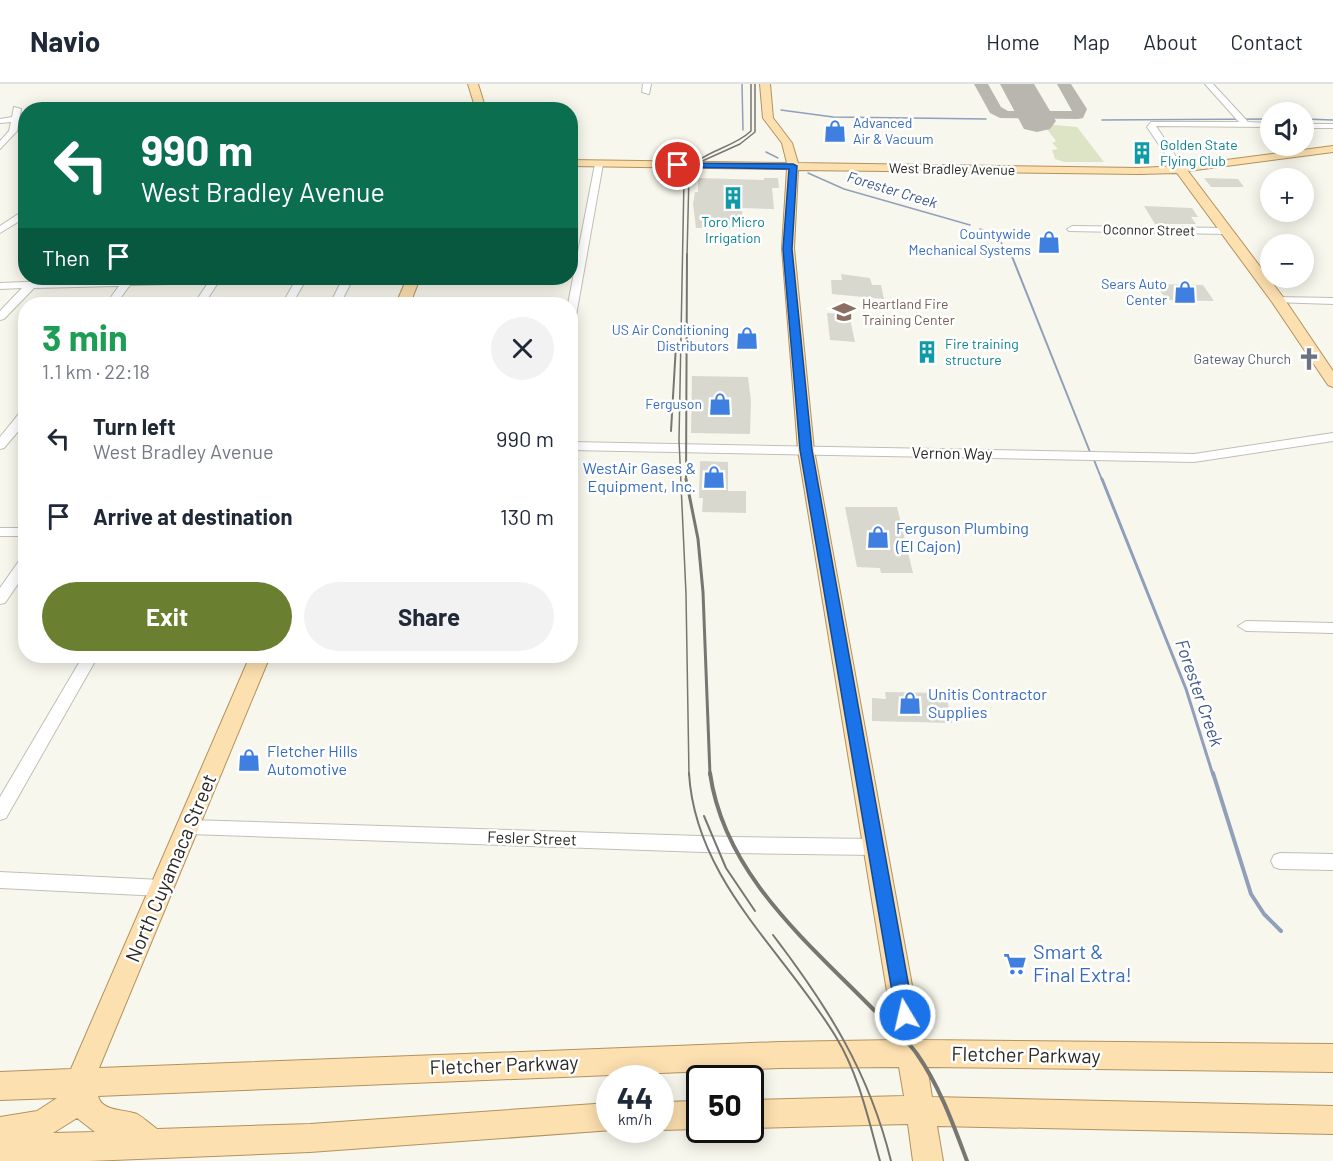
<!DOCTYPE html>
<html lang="en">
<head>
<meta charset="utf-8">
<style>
	:root { --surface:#fff; --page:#f2f2f3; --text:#1f2937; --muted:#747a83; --line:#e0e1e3; --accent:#6a7f2f }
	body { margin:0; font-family:Barlow,sans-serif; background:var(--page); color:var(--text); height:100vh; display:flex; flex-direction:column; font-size:22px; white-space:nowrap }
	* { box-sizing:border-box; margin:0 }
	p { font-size:20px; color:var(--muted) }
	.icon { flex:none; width:33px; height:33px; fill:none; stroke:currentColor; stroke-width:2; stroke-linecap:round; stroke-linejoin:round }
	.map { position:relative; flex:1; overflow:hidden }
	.panel { position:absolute; left:18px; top:213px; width:560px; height:366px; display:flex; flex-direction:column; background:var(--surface); border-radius:24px; box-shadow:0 3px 15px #0003 }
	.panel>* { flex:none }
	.top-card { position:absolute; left:18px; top:18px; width:560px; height:183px; border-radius:24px; box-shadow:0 3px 15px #0003; background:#0b6e4f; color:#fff; overflow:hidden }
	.tools { position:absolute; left:1260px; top:18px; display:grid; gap:12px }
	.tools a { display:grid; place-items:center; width:54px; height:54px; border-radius:50%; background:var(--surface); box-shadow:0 3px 15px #0003; font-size:30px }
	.speed { position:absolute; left:596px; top:981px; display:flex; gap:12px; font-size:30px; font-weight:700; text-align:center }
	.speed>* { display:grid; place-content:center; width:78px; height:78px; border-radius:50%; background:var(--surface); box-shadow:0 3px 15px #0003; line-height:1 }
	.speed small { font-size:15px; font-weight:400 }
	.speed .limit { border:3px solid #111; border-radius:9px; background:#fff; color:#111 }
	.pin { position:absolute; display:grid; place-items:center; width:51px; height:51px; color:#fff; margin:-26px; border:3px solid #fff; border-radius:50%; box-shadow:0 2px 6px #0007 }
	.me { position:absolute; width:66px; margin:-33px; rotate:351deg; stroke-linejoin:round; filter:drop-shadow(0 0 4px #0008) }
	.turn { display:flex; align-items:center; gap:21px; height:126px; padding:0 24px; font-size:27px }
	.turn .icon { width:78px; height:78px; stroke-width:2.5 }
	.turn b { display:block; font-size:42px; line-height:51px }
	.then { display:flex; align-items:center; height:57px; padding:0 24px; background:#0003; gap:12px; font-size:22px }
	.round { display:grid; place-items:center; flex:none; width:63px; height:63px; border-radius:32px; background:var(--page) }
	.summary { display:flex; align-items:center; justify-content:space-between; height:102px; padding:0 24px }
	h1 { font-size:36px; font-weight:700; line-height:45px; color:#1e9e55 }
	.primary-button { display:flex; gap:12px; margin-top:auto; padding:12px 24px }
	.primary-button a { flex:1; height:69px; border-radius:36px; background:var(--accent); color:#fff; font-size:24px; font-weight:700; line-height:69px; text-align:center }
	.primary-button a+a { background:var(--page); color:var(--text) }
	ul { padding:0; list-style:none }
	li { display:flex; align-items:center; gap:18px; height:78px; padding:0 24px }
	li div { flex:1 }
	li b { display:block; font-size:22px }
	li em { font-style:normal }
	header { display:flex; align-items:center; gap:36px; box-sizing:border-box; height:84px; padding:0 30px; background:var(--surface); border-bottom:2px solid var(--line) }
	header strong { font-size:28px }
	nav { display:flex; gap:33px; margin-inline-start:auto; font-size:21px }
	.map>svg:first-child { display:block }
</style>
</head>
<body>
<header>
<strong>Navio</strong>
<nav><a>Home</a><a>Map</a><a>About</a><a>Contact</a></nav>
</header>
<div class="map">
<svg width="1333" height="1077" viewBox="0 0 1333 1077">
	<rect width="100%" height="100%" fill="#f8f7ed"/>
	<path fill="#dce4c5" d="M1043 40 1077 43 1104 78H1064L1055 75 1052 66 1058 65 1052 59 1056 57Z"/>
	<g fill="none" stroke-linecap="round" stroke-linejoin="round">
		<g stroke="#909fba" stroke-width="1.5">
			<path d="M742 0 743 46"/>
			<path d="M781 26 833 33 986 35"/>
			<path d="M1304 35 1333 36"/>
			<path d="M1102 36 1270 35"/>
			<path d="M766 68 778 74"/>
			<path d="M808 89 844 105 970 141"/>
			<path d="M980 145 996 152 1011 172"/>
		</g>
		<g stroke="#909fba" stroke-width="2">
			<path d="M1011 170 1090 368"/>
			<path d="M1094 376 1102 396"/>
		</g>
		<path stroke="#909fba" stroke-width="3" d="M1102 395 1186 605 1213 691"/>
		<path stroke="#909fba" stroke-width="4" d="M1213 689 1251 810 1264 830 1281 847"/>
		<path fill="#b8b6ae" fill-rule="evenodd" d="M974 0H988L1001 23 1008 27H1072L1057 0H1071L1087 25 1083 34 1078 35 1000 34 990 29Z"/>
		<path fill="#b8b6ae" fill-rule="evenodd" d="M1000 0H1034L1056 37 1050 45 1037 48 1024 45Z"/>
	</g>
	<g fill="#d9d8ce">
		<path d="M698 94 764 96V94H778L779 104H772L774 125 742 124 743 144H696L693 120 695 108H698Z"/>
		<path d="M1204 94 1238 95 1244 103H1211Z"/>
		<path d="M1144 122 1192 124 1198 133H1191L1196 140H1155Z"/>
		<path d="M841 190 870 194 872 201H881L884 215 832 210 831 196H842Z"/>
		<path d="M1156 200 1203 201 1214 217 1166 216Z"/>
		<path d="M827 229 849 230 855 258 830 256Z"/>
		<path d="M692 292 748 293 751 317 750 350 691 349Z"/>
		<path d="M700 377 728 378V407H746V429L702 428 703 414H699Z"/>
		<path d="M845 423H897L913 489H881L880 484 857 483Z"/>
		<path d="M885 608 946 609 952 639 872 637V614L886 615Z"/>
	</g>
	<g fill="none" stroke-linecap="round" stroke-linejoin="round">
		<g stroke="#c0bfb6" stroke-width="2">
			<g id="minor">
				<path d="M643 0H651L649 10 642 8Z"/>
				<path d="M1205 0H1213L1248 38 1270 39V43L1156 42 1184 85 1177 87 1147 43 1151 38H1239Z"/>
				<path d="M14 23 21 25 17 47 0 65V57L9 47 11 38 0 39V35L12 33Z"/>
				<rect x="1304" y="40" width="29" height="4"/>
				<path d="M599 77 603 80 575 237 570 240V220H568L595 80Z"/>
				<path d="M26 125V133L0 149V142Z"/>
				<path d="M1072 142 1226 144 1231 147 1226 150 1069 147 1067 145Z"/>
				<path d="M125 194 134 195 277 194 272 197 218 199 204 220H194L208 199 130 201 116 220H106L119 202 34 204 4 235 0 236V227L22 204 0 205V199Z"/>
				<path d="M297 194H307L292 220H282Z"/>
				<path d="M343 194H417L418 195 413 198 352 197 340 220H330Z"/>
				<path d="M1278 213 1333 214V220L1274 218V214Z"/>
				<path d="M26 325V338L4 364 0 365V353L22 326Z"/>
				<path d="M1333 349V357L1194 378 570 366V358L1194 370Z"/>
				<rect x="0" y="444" width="26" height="8"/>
				<path d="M26 472V488L5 519 0 520V504L21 474Z"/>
				<path d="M1246 537 1333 539V549L1246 547 1238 542Z"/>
				<path d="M83 572H98L6 734 0 736V713Z"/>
				<path d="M189 736 732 753 875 755 881 758 884 763 881 768 875 771 732 769 189 750 183 748 180 743 183 738Z"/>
				<path d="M1280 769 1333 770V786L1280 785 1274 783 1271 777 1274 771Z"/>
				<path d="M0 788 161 796 168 798 170 804 168 810 161 812 0 804Z"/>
			</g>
		</g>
		<g stroke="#b2925d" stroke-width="2">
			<g id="major">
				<path d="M468 0H478L486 26H476Z"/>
				<path d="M760 0H770L773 34 792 59 798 79 1139 84 1180 82 1333 62V68L1188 87 1283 213 1333 287V303L1328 301 1272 218 1177 89 1139 90 798 86 794 164 814 366 922 956 1333 960V988L927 983 932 1013 1333 1022V1050L937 1042 943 1077H913L908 1040 750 1044V1016L904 1012 899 983 780 984 98 1012C102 1028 124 1025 137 1030 144 1034 150 1040 157 1045L310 1040 609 1019V1046H613L310 1068 89 1077H0V1033L37 1027 57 1014 0 1016V988L71 985 250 572H270L99 984 780 958 895 956 798 366 782 164 787 85 570 82V76L787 79 782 59 763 34ZM77 1034 95 1048 53 1049Z"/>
				<path d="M407 194H420L410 220H396Z"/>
				<path d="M699 1017V1045L660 1046H658L660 1018Z"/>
			</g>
		</g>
		<use href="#minor" fill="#fff" fill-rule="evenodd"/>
		<use href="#major" fill="#fde0b0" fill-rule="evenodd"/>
		<path stroke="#777670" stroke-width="1.5" d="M689 691 686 510 679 356 684 95C696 66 730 67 751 47V0"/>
		<g stroke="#777670" stroke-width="2">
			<path d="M689 689C695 796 784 867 836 953 859 991 868 1034 880 1077"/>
			<path d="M704 732 726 784 755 827"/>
			<path d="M773 851C828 923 869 988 891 1077"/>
		</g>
		<path stroke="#777670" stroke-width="1.5" d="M687 172 689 91 700 78 740 60 755 48V0"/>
		<g stroke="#777670" stroke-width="2">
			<path d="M671 347 676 261"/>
			<path d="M686 396 687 170"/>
		</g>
		<path stroke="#777670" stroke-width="3" d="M686 395 698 455 703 508 710 691"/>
		<path stroke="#777670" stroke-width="4" d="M710 689C724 789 805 856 872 924 887 939 905 953 917 970 940 1003 953 1040 967 1077"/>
	</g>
	<path fill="#1a73e8" stroke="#114b97" stroke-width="1.5" d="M678 79 793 80 797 82 792 165 812 366 914 931 912 937 905 940 898 937 896 931 800 366 783 165 789 85 675 83Z"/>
	<defs>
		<g id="shop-bare" transform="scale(1.8)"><path d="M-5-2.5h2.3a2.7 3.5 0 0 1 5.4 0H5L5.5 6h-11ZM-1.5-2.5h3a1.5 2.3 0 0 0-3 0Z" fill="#3f7fe0" stroke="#fff" stroke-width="2.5" paint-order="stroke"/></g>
		<g id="building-bare" transform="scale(1.8)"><path d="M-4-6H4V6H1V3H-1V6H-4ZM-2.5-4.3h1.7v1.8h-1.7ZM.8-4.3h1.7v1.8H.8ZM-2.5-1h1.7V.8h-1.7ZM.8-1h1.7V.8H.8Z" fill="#0f9aa8" stroke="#fff" stroke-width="2.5" paint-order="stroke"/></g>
		<g id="school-bare" transform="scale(1.8)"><path d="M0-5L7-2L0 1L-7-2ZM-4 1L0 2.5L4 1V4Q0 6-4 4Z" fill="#8d6e63" stroke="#fff" stroke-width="2.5" paint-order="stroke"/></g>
		<g id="church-bare" transform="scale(1.8)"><path d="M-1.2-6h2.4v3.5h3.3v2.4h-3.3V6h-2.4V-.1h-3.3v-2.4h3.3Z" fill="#6b7280" stroke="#fff" stroke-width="2.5" paint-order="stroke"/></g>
		<g id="supermarket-bare" transform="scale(1.8)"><path d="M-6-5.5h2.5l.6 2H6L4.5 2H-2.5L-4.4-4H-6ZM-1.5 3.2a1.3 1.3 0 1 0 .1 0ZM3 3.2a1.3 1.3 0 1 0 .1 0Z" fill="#3f7fe0" stroke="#fff" stroke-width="2.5" paint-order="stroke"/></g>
	</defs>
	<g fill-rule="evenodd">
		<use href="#shop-bare" x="835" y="47"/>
		<use href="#building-bare" x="1142" y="69"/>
		<use href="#building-bare" x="733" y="114"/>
		<use href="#shop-bare" x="1049" y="158"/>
		<use href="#shop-bare" x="1185" y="208"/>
		<use href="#school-bare" x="844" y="228"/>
		<use href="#shop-bare" x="747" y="254"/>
		<use href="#building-bare" x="927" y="268"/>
		<use href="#church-bare" x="1309" y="275"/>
		<use href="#shop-bare" x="720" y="320"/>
		<use href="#shop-bare" x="714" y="393"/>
		<use href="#shop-bare" x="878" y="453"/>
		<use href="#shop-bare" x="910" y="619"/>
		<use href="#shop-bare" x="249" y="676"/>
		<use href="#supermarket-bare" x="1015" y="880"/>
	</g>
	<g text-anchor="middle" stroke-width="5" stroke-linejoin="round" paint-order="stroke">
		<g font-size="14" fill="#366cbe" stroke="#fff" text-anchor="end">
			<text x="853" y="44" text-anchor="start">Advanced<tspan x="853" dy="16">Air &amp; Vacuum</tspan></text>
			<text x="1031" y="155">Countywide<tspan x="1031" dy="16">Mechanical Systems</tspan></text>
			<text x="1167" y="205">Sears Auto<tspan x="1167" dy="16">Center</tspan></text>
			<text x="729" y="251">US Air Conditioning<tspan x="729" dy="16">Distributors</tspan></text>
			<text x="702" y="325">Ferguson</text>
		</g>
		<g font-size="14" fill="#0d838f" stroke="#fff" text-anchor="start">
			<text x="1160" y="66">Golden State<tspan x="1160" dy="16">Flying Club</tspan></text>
			<text x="733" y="143" text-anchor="middle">Toro Micro<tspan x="733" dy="16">Irrigation</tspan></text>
			<text x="945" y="265">Fire training<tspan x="945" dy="16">structure</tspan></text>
		</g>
		<g font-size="14" fill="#292824" stroke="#fff">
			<text transform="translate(952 85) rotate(1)" y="5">West Bradley Avenue</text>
			<text transform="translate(1149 146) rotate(1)" y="5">Oconnor Street</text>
		</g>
		<g font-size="14" fill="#785e54" stroke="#fff" text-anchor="start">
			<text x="862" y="225">Heartland Fire<tspan x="862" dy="16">Training Center</tspan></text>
		</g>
		<g font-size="14" fill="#5b616d" stroke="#fff" text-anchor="end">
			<text x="1291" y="280">Gateway Church</text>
		</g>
		<g font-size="15" font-style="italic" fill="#3b568b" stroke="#fff">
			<text transform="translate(892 106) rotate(17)" y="5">Forester Creek</text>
		</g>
		<g font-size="16" fill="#292824" stroke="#fff">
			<text transform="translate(952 369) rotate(1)" y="6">Vernon Way</text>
			<text transform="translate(532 754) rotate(2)" y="6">Fesler Street</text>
		</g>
		<g font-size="16" fill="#366cbe" stroke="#fff" text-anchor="start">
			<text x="696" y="390" text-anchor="end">WestAir Gases &amp;<tspan x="696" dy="18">Equipment, Inc.</tspan></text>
			<text x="896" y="450">Ferguson Plumbing<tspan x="896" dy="18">(El Cajon)</tspan></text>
			<text x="928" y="616">Unitis Contractor<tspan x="928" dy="18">Supplies</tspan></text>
			<text x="267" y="673">Fletcher Hills<tspan x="267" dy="18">Automotive</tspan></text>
		</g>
		<g font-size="18" font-style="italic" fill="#3b568b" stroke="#fff">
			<text transform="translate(1199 609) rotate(71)" y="6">Forester Creek</text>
		</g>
		<g font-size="20" fill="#292824" stroke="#fff">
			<text transform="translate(171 784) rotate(-67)" y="7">North Cuyamaca Street</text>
			<text transform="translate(1026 971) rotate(1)" y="7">Fletcher Parkway</text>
			<text transform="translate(504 981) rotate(-2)" y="7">Fletcher Parkway</text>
		</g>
		<g font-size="20" fill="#366cbe" stroke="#fff" text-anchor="start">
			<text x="1033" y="875">Smart &amp;<tspan x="1033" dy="23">Final Extra!</tspan></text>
		</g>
	</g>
</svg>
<div class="tools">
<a><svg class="icon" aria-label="sound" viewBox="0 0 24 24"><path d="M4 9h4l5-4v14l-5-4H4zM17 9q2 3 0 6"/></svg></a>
<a>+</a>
<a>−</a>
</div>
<div class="speed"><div>44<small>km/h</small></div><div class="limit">50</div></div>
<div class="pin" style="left:678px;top:81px;background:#d93025"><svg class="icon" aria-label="arrive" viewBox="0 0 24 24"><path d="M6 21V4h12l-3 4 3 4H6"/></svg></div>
<svg class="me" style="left:905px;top:931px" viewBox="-20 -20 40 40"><circle r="17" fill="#1a73e8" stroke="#fff" stroke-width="3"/><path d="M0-11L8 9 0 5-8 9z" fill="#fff"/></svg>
<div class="top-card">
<div class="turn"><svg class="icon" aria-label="left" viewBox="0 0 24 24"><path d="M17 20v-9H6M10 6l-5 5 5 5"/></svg><div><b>990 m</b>West Bradley Avenue</div></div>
<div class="then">Then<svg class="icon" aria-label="arrive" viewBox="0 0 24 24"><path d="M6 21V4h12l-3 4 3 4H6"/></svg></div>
</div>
<section class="panel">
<div class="summary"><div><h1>3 min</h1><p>1.1 km · 22:18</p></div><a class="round"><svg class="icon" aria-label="close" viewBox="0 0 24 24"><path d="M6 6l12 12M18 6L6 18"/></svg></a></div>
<ul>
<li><svg class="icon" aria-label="left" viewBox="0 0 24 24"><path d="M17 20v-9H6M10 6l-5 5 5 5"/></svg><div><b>Turn left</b><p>West Bradley Avenue</p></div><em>990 m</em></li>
<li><svg class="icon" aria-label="arrive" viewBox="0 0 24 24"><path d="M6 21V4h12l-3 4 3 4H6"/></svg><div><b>Arrive at destination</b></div><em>130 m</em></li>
</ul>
<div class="primary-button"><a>Exit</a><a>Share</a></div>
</section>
</div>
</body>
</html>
